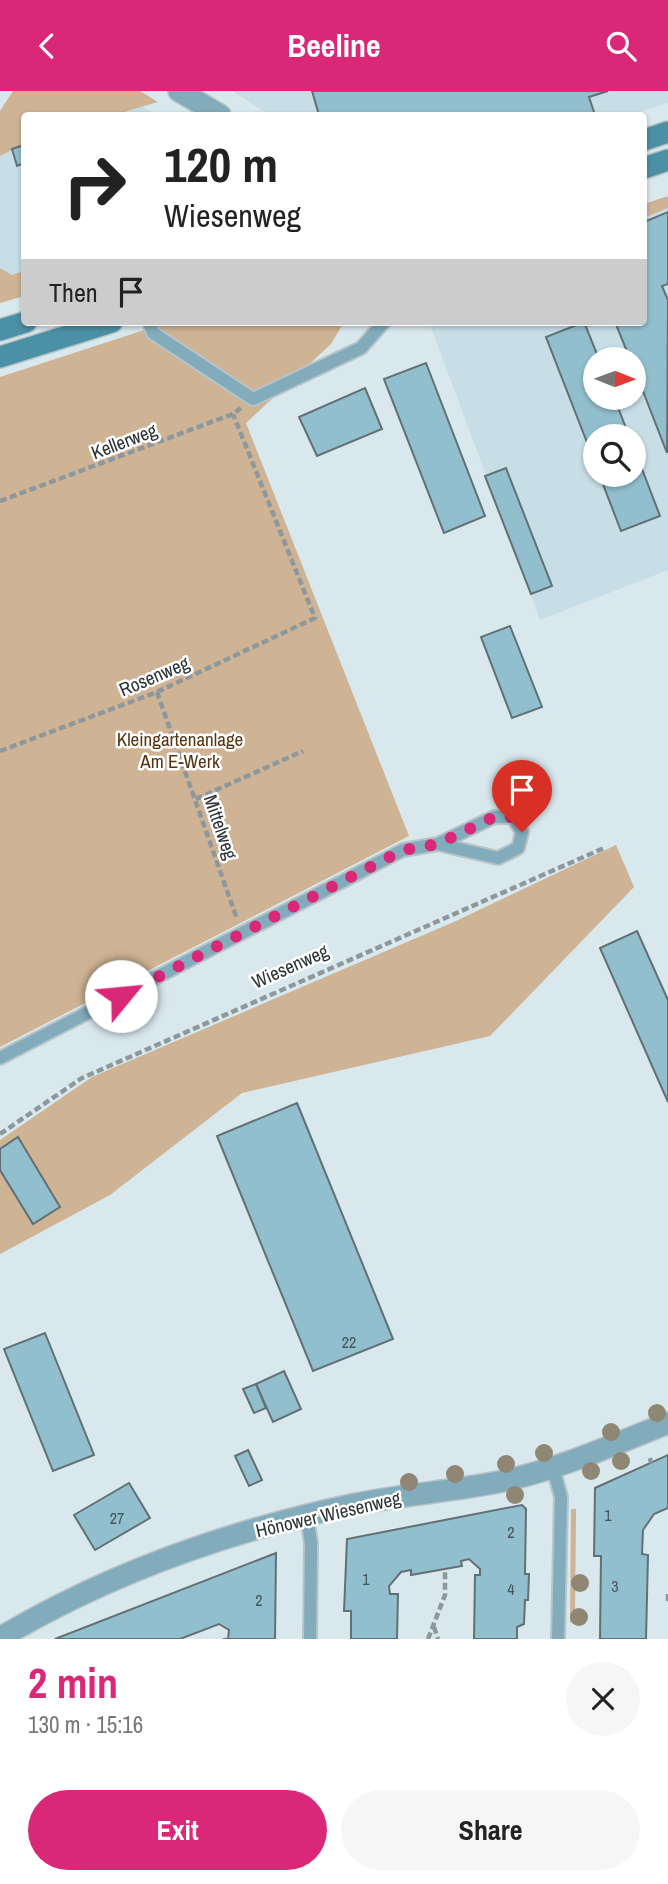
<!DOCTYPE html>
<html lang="en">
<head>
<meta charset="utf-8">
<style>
	:root { --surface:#fff; --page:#f6f6f6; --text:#222; --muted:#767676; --accent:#db2777 }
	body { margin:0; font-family:"Archivo Narrow",sans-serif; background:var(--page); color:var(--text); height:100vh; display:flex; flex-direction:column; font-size:26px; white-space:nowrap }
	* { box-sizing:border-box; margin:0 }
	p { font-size:23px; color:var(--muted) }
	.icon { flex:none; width:38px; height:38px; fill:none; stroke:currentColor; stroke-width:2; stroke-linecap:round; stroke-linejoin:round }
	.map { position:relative; height:1548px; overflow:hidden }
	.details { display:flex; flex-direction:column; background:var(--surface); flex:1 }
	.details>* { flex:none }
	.guide { position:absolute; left:21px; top:21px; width:626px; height:214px; border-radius:7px; box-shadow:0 2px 5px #0004; background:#fff; color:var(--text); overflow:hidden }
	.needle { width:46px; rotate:91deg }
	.tools { position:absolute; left:583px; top:256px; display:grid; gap:14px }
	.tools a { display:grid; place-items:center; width:63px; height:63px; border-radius:50%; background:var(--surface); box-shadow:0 2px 5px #0004; font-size:35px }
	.pin { position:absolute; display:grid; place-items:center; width:60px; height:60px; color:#fff; margin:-72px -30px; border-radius:50% 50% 50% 0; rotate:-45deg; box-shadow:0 0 7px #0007 }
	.pin .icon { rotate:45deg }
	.me { position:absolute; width:77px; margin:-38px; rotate:62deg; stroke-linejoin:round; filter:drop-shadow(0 0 5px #0008) }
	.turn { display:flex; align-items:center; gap:24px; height:147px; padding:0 28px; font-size:32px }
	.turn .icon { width:91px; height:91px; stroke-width:2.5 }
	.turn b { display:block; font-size:49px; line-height:60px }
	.then { display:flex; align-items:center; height:66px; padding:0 28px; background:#0003; gap:14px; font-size:26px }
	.round { display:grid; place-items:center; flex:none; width:74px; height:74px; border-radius:37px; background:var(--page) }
	.overview { display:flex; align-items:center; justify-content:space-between; height:119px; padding:0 28px }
	h1 { font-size:42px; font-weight:700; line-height:52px; color:var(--accent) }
	.primary-button { display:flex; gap:14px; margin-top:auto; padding:14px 28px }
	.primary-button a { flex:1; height:80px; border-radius:42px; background:var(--accent); color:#fff; font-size:28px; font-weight:700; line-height:80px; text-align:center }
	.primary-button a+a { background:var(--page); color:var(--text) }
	header { display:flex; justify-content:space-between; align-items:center; height:91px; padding:0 28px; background:var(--accent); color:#fff; font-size:32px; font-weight:700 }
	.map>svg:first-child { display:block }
</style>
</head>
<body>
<header><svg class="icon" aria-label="back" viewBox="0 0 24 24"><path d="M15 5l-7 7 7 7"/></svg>Beeline<svg class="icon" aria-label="search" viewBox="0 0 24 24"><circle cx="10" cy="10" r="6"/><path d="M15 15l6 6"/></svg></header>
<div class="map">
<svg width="668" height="1548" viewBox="0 0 668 1548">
	<rect width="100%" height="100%" fill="#d9e8ed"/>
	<g fill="#c7dee7" fill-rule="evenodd">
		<path d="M20 0H117L156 24H24V197L0 205V33Z"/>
		<path d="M232 0H668V12L630 24H270Z"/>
		<path d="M668 117V479L540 529 429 231H644V127ZM595 268H634V306H595ZM595 345H634V383H595Z"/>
	</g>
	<g fill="#ceb395">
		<path d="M13 0H140L158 11 114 24H24V53L0 65V20Z"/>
		<path d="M668 105V117L644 127V113Z"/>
		<path d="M0 177 12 184 24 180V205L0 212Z"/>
		<path d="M169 231H344L331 253 246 332 409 745 0 956V286Z"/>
		<path d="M616 754 634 796 490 945 242 1002 110 1104 0 1163V1049L92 986 456 830Z"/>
		<path d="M571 1418H576L575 1534 570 1531Z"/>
	</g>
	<g fill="#92bfce" stroke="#627074" stroke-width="2">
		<path d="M312 0H608L589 6 595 24H319Z"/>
		<path d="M24 54V72L17 75 12 58Z"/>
		<path d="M668 121V193L662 195 668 209 667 362 634 277V268H630L615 231H644V131Z"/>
		<path d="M584 231 599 268H595V306H614L629 345H595V372L546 246Z"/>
		<path d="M426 272 485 425 444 442 384 288Z"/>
		<path d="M365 297 382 338 317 365 299 326Z"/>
		<path d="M634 357 660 425 621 440 599 383H634Z"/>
		<path d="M506 377 552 495 531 503 485 385Z"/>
		<path d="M510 535 542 616 512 627 481 546Z"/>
		<path d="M637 840 668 909V1011L600 857Z"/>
		<path d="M297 1012 393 1248 313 1280 217 1045Z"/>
		<path d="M18 1046 60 1116 33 1133 0 1079V1058Z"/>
		<path d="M45 1242 94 1364 53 1380 4 1258Z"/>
		<path d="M284 1280 301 1318 273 1331 256 1293Z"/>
		<path d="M256 1293 266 1317 254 1322 243 1298Z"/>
		<path d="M248 1359 262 1389 249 1395 235 1365Z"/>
		<path d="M668 1364V1417L654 1423 643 1439 642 1463 648 1464 646 1548H600L601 1465H594L595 1397Z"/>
		<path d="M129 1392 150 1427 95 1459 74 1424Z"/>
		<path d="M522 1414 526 1418 525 1483H529L528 1509H525L524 1533 517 1536V1548H474L475 1484H480V1478L469 1468 461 1470 462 1475 411 1484V1479L401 1481 389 1495 390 1503H398L397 1548H351V1520H344L347 1448Z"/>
		<path d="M276 1462 275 1548H223H228L229 1539 219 1533 180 1548H55Z"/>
	</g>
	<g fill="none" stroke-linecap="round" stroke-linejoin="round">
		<g stroke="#b7c4c8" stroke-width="16">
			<g id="lane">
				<path d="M149 231 153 242 253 308 361 257 384 231"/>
				<path d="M0 967 403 759 438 753 494 726H513L522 741 518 757 498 767 438 753"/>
				<path d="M553 1377 561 1406 558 1548"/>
				<path d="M307 1426 311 1452 310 1548"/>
			</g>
		</g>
		<g stroke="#b7c4c8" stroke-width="24">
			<g id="street">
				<path d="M179 0 220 24"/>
				<path d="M0 1547C109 1482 232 1439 356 1413 406 1403 458 1400 508 1389 564 1376 615 1353 668 1332"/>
			</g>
		</g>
		<g stroke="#b7c4c8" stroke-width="24">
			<g id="secondary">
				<path d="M644 49 668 41"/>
				<path d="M644 77 668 69"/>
				<path d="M0 239 26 231"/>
				<path d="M0 266 112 231"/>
			</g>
		</g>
		<g stroke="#8d989c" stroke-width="4.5" stroke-dasharray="7 3.5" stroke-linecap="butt">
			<path d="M0 410 233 323 241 317"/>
			<path d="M157 601 237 828"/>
			<path d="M0 660 157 601 315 527 233 323"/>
			<path d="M196 708 303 660"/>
			<path d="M0 1043 82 987 604 757"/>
			<path d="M650 1367 651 1372"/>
			<path d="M668 1503V1513"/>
			<path d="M434 1536 438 1548"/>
			<path d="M428 1548 445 1504V1478"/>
		</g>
		<use href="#lane" stroke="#82acbb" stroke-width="12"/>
		<use href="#street" stroke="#82acbb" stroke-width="21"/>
		<use href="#secondary" stroke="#4c90a5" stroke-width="21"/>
	</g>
	<g fill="#8f8674">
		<circle cx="657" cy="1322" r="9"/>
		<circle cx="611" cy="1341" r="9"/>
		<circle cx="544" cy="1362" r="9"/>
		<circle cx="621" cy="1370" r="9"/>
		<circle cx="506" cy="1373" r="9"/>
		<circle cx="591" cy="1380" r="9"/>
		<circle cx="455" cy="1383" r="9"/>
		<circle cx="409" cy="1391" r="9"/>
		<circle cx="515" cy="1404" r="9"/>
		<circle cx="580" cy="1492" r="9"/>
		<circle cx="579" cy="1526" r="9"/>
	</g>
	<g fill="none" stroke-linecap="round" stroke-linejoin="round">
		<path stroke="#db2777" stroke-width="12" stroke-dasharray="0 21.6" d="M121 905 403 759 438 753 494 726H513L522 741"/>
	</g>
	<g text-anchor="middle" stroke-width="5" stroke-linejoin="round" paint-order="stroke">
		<g font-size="16" fill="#46565b">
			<text x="349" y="1257">22</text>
			<text x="608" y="1430">1</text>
			<text x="117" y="1433">27</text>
			<text x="511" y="1447">2</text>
			<text x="366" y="1494">1</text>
			<text x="615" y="1501">3</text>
			<text x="511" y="1504">4</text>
			<text x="259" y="1515">2</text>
		</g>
		<g font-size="19" fill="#2d3335" stroke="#fff">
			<text transform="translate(124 350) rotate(-21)" y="7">Kellerweg</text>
			<text transform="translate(154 585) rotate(-23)" y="7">Rosenweg</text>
			<text transform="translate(221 736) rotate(71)" y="7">Mittelweg</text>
			<text transform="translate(290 875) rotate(-24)" y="7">Wiesenweg</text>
			<text transform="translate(328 1423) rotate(-13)" y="7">Hönower Wiesenweg</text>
		</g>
		<g font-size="19" fill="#533611" stroke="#fff">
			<text x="180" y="655">Kleingartenanlage<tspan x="180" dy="22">Am E-Werk</tspan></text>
		</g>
	</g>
</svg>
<div class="tools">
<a><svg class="needle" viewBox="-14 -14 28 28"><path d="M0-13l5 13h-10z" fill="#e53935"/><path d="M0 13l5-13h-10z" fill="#767676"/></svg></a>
<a><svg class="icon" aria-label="search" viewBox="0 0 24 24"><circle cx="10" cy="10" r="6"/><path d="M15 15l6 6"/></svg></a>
</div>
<div class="pin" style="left:522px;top:741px;background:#d93025"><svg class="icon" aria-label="arrive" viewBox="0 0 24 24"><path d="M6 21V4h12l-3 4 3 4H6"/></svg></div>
<svg class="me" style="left:121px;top:905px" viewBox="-20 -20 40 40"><circle r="19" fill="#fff"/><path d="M0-13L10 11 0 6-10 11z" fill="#db2777"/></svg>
<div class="guide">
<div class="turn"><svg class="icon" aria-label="right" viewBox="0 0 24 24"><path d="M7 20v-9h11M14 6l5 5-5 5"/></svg><div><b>120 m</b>Wiesenweg</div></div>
<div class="then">Then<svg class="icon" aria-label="arrive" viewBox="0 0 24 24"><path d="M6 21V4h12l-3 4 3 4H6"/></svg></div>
</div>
</div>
<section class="details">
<div class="overview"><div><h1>2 min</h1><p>130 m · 15:16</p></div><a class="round"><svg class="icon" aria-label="close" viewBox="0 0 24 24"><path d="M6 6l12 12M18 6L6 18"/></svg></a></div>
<div class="primary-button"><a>Exit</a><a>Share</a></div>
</section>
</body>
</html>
